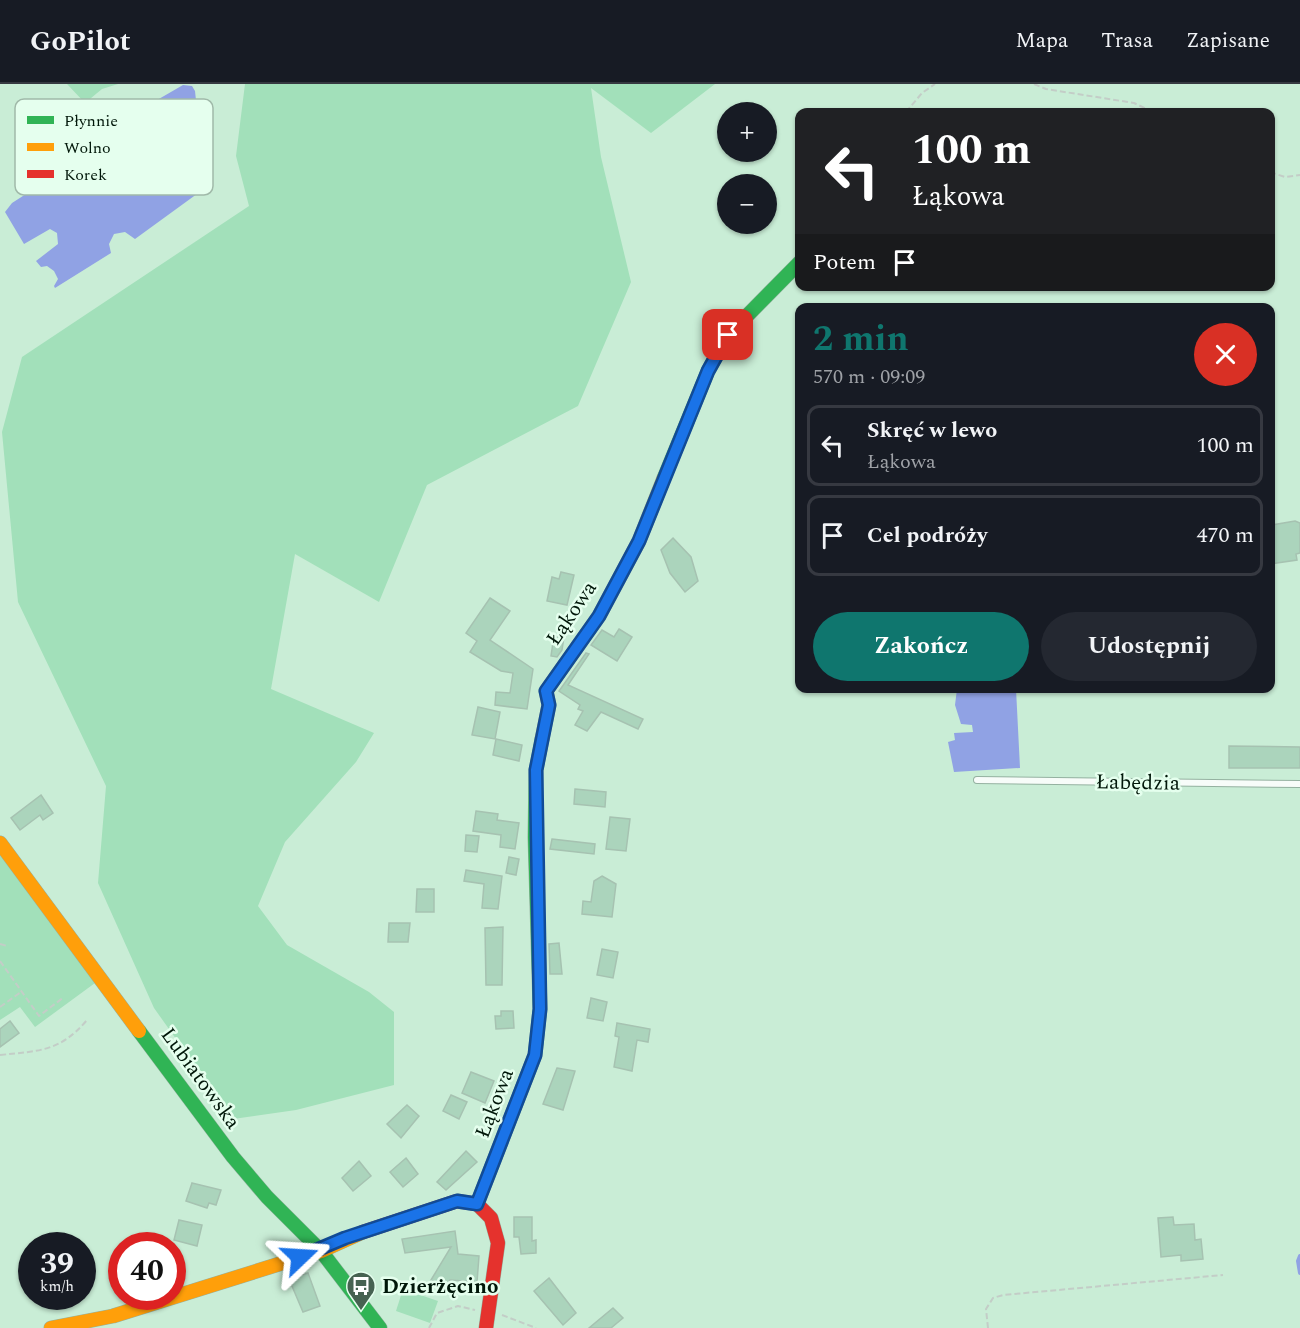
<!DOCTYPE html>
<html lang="pl">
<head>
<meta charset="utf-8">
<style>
	:root { --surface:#171b24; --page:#242831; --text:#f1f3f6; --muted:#9ea1a6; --line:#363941; --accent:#0f766e }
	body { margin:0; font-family:Spectral,serif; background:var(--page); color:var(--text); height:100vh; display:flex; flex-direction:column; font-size:22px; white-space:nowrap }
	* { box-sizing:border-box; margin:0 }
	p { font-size:20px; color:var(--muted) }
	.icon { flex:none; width:33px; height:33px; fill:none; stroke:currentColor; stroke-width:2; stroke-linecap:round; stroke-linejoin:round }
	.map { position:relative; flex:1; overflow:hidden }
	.panel { position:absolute; left:795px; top:219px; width:480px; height:390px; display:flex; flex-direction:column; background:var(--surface); border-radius:12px; box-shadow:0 2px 4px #0004 }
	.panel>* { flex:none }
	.banner { position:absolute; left:795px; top:24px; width:480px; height:183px; border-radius:12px; box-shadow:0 2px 4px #0004; background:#202124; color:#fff; overflow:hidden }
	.tools { position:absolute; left:717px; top:18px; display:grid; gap:12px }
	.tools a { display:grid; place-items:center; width:60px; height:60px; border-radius:50%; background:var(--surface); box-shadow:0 2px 4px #0004; font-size:30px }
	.speed { position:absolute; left:18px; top:1148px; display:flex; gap:12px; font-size:30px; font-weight:700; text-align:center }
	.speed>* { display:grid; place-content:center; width:78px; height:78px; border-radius:50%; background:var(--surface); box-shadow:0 2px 4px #0004; line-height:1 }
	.speed small { font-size:15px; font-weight:400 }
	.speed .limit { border:9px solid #d22; background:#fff; color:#111 }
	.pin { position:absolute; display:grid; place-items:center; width:51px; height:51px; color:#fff; margin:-26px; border-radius:12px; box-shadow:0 3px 9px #0006 }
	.me { position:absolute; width:66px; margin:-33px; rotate:70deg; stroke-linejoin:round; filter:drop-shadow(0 0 4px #0008) }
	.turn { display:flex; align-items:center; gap:21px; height:126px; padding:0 18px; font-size:27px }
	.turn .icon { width:78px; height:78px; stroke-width:2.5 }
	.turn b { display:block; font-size:42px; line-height:51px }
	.then { display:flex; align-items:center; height:57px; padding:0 18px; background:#0003; gap:12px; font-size:22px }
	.round { display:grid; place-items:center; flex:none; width:63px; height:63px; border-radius:32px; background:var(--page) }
	.summary { display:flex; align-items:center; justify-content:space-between; height:102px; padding:0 18px }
	h1 { font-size:36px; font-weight:700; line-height:45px; color:var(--accent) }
	.action { display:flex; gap:12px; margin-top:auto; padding:12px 18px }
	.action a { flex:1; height:69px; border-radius:36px; background:var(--accent); color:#fff; font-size:24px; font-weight:700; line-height:69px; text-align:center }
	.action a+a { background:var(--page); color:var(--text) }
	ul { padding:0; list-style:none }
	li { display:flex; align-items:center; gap:18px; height:81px; margin:0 12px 9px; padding:0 6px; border:3px solid var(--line); border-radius:12px }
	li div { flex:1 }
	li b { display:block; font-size:22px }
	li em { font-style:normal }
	header { display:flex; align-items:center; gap:36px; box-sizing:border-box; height:84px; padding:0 30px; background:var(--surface); border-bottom:2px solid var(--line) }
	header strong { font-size:28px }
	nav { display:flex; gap:33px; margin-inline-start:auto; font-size:21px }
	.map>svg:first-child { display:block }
</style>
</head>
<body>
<header>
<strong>GoPilot</strong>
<nav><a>Mapa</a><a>Trasa</a><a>Zapisane</a></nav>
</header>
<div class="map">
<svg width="1300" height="1244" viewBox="0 0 1300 1244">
	<rect width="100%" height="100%" fill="#c9edd6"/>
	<g fill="#a2e0ba">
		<path d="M67 0H118L102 5 85 19Z"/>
		<path d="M245 0H715L651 49 591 4 601 73 631 198 578 322 427 401 379 518 295 470 271 605 374 649 356 678 285 758 258 822 287 861 369 908 394 928V1001L296 1026 233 1035 154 924 98 799 106 702 18 518 2 348 22 273 249 122 236 72Z"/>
		<path d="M0 771 95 899 35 943 20 923 0 936Z"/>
		<path d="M403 1205 438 1217 430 1239 396 1227Z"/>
	</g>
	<g fill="#90a2e4">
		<path d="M183 1 192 2 195 7 202 73 213 89 212 99 135 155 125 148 114 150 109 160 111 169 55 204 54 202 58 195 54 187 47 182 41 183 36 177 58 160 57 149 50 145 24 160 5 128 12 119 76 78 145 23Z"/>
		<path d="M957 605H1016L1020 684 954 688 948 658 955 656 954 649 973 648 972 641 961 640 955 621Z"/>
	</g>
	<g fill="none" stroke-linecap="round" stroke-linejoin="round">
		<path stroke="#90a2e4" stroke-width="4" d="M1300 1172 1298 1177 1300 1189"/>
	</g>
	<g fill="#abd4bc" stroke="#a6c2b1" stroke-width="1.5">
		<path d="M1295 437 1300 439V469L1296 470 1297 476 1270 480 1272 441Z"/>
		<path d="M673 454 691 473 698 497 685 508 670 489 661 466Z"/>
		<path d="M561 488 574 491 567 521 547 517 552 493 559 495Z"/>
		<path d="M490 514 510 527 490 556 533 585 527 625 495 621 496 608 510 609 513 589 501 587 470 568 477 557 466 549Z"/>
		<path d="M619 545 632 553 617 577 591 561 602 546 614 553Z"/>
		<path d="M554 552 564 553 562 566 557 573 551 572Z"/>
		<path d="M586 569 589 570 568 601 643 635 638 645 601 628 587 647 575 641 583 627 578 625 580 621 559 607Z"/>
		<path d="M478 623 500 628 495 655 472 651Z"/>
		<path d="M496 655 522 661 519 677 493 671Z"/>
		<path d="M1229 662 1300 663V684H1229Z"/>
		<path d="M575 705 606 708 605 723 574 720Z"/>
		<path d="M41 711 53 729 43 736 40 731 20 746 11 734Z"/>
		<path d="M476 727 498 730 497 736 519 739 515 765 500 763 501 751 473 747Z"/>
		<path d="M610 733 630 735 626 767 606 765Z"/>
		<path d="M466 751 479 752 477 768 465 767Z"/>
		<path d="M552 755 595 760 594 770 550 765Z"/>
		<path d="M509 773 519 775 516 791 506 789Z"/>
		<path d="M466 786 502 792 498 825 482 824 484 800 464 797Z"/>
		<path d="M602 792 616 800 612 833 582 830 583 817 591 818 594 797Z"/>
		<path d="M417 805H434V828H416Z"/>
		<path d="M389 839H410L408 858H388Z"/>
		<path d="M503 843 502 901H486L485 844Z"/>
		<path d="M559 859 562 890H550L549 860Z"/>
		<path d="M602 865 618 868 613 894 597 891Z"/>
		<path d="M591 914 607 918 603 937 587 934Z"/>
		<path d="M501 927H513L514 944 496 945 495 932H501Z"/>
		<path d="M10 937 19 949 0 963V945Z"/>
		<path d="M617 939 650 945 648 958 637 956 632 987 614 983 619 953 615 952Z"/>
		<path d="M557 984 575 987 563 1026 543 1020Z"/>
		<path d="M471 988 494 997 485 1019 462 1009Z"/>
		<path d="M451 1011 467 1018 459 1035 443 1027Z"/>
		<path d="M407 1021 419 1032 401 1054 387 1040Z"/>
		<path d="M466 1067 477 1078 446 1106 437 1098Z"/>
		<path d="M406 1074 418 1090 403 1103 390 1088Z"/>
		<path d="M359 1077 371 1092 353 1107 342 1094Z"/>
		<path d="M192 1099 221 1106 216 1121 209 1119 207 1124 186 1117Z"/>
		<path d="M514 1133H532V1157L536 1156V1169L521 1170 519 1153H514Z"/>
		<path d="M1173 1133 1174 1141 1194 1140 1195 1156 1201 1155 1203 1175 1181 1177V1171L1161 1173 1158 1134Z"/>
		<path d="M179 1136 202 1141 197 1162 174 1156Z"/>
		<path d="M455 1147 458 1170 479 1172 477 1198 450 1196 446 1203 431 1196 451 1163 405 1169 402 1155Z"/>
		<path d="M308 1189 320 1222 303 1228 289 1195Z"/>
		<path d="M549 1194 576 1229 563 1241 534 1207Z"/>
		<path d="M613 1224 623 1234 611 1244H589Z"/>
	</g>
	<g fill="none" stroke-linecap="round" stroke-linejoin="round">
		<g stroke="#94b1a0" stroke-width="8">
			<path id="lane" d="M977 696 1300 700"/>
		</g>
		<g stroke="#94b1a0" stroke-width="15">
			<g id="fast">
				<path d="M664 394 708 287 728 251 800 178"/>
				<path d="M139 947 233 1073 267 1113 321 1167 380 1244"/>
				<path d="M477 1120 535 971 540 925 535 753 536 686 542 655"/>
			</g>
		</g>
		<g stroke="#94b1a0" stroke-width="15">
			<g id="slow">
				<path d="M542 655 549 621 546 607 599 532 639 457 664 394"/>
				<path d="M0 759 139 947"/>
				<path d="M51 1244 113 1232 321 1167 363 1148"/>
			</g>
		</g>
		<g stroke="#94b1a0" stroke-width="15">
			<path id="jam" d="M363 1148 457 1117 477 1120 491 1134 498 1159 486 1244"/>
		</g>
		<g stroke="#c3cdc7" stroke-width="2" stroke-dasharray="6 3" stroke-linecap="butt">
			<path d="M1034 0 1046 5 1134 19 1153 28"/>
			<path d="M906 28 922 9 935 0"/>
			<path d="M1270 88 1285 93 1300 91"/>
			<path d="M0 860 7 862"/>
			<path d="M0 877 39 932 64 913"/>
			<path d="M0 923 21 908"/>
			<path d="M0 971C38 967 60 968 87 936"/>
			<path d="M502 1231 536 1244"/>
			<path d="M429 1244 437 1229 458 1222 475 1226"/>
			<path d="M988 1244 986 1225 993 1214 1003 1211 1223 1191"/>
		</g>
		<use href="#lane" stroke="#f7fcf9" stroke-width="6"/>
		<use href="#fast" stroke="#30b455" stroke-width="14"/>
		<use href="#slow" stroke="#ff9f0a" stroke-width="14"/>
		<use href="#jam" stroke="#e5322d" stroke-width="14"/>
	</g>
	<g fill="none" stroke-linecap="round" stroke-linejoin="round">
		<g stroke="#114b97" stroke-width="15">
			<path id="route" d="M300 1173 345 1154 457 1117 477 1120 535 971 540 925 536 686 549 621 546 607 599 532 639 457 708 287 728 251"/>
		</g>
		<use href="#route" stroke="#1a73e8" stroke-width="10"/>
	</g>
	<defs>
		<g id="bus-pin" transform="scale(1.5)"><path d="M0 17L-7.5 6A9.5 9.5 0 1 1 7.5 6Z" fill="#466251" stroke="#e5ffee"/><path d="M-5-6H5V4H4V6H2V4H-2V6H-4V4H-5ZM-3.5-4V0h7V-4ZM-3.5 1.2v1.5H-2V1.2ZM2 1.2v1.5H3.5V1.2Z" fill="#fff"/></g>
	</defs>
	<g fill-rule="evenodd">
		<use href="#bus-pin" x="361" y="1202"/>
	</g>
	<g text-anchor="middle" stroke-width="5" stroke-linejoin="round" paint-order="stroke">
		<g font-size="21" fill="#001709" stroke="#e5ffee">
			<text transform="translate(571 529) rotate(-56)" y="7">Łąkowa</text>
			<text transform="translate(1138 698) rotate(1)" y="7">Łabędzia</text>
			<text transform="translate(201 994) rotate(54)" y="7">Lubiatowska</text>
			<text transform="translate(494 1019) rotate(-69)" y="7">Łąkowa</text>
		</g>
		<g font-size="21" font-weight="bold" fill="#001709" stroke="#e5ffee" text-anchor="start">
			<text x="382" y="1209">Dzierżęcino</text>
		</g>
	</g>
	<rect x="15" y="15" width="198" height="96" rx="9" fill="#e5ffee" stroke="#a0b9a9" stroke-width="1.5"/>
	<rect x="27" y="32" width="27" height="8" fill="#30b455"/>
	<rect x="27" y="59" width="27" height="8" fill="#ff9f0a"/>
	<rect x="27" y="86" width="27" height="8" fill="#e5322d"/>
	<g font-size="16" fill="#001709">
		<text x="64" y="42">Płynnie</text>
		<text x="64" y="69">Wolno</text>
		<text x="64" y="96">Korek</text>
	</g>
</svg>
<div class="tools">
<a>+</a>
<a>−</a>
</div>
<div class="speed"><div>39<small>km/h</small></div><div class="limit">40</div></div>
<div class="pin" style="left:728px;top:251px;background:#d93025"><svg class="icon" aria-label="arrive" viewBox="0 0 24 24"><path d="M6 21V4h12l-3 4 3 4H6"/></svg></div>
<svg class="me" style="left:300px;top:1173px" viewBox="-20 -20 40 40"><path d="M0-17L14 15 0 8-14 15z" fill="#1a73e8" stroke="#fff" stroke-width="4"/></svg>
<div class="banner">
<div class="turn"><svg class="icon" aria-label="left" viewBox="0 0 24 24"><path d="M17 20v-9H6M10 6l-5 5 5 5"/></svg><div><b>100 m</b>Łąkowa</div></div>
<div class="then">Potem<svg class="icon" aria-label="arrive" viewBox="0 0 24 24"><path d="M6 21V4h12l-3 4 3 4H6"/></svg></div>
</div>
<section class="panel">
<div class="summary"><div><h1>2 min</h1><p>570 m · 09:09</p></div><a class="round" style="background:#d93025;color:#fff"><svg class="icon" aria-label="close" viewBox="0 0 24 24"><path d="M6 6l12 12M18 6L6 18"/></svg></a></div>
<ul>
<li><svg class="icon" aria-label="left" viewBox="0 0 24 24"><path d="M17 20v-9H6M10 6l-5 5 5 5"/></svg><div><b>Skręć w lewo</b><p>Łąkowa</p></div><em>100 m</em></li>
<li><svg class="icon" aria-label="arrive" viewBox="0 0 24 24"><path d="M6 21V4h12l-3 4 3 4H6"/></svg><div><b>Cel podróży</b></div><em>470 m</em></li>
</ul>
<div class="action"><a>Zakończ</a><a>Udostępnij</a></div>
</section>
</div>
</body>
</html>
